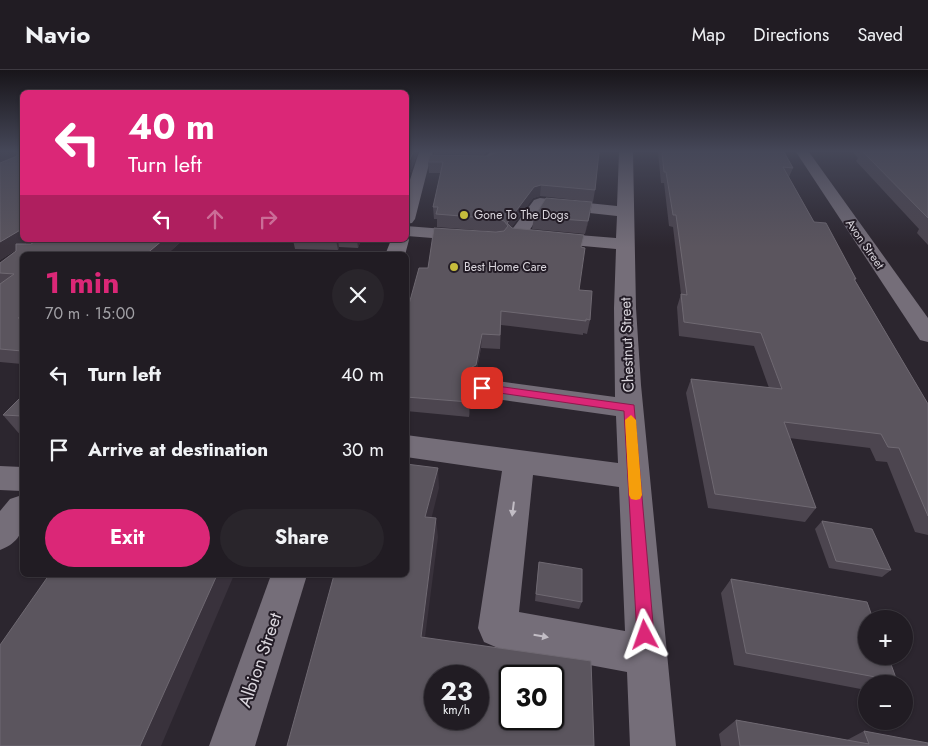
<!DOCTYPE html>
<html lang="en">
<head>
<meta charset="utf-8">
<style>
	:root { --surface:#211c23; --page:#29252b; --text:#f1f3f6; --muted:#a2a1a6; --line:#3e3a41; --accent:#db2777 }
	body { margin:0; font-family:Jost,sans-serif; background:var(--page); color:var(--text); height:100vh; display:flex; flex-direction:column; font-size:19px; white-space:nowrap }
	* { box-sizing:border-box; margin:0 }
	p { font-size:16px; color:var(--muted) }
	.icon { flex:none; width:28px; height:28px; fill:none; stroke:currentColor; stroke-width:2; stroke-linecap:round; stroke-linejoin:round }
	.map { position:relative; flex:1; overflow:hidden }
	.drawer { position:absolute; left:20px; top:182px; width:389px; height:325px; display:flex; flex-direction:column; background:var(--surface); border-radius:8px; box-shadow:0 1px 4px #0004,0 0 0 1px var(--line) }
	.drawer>* { flex:none }
	.hud { position:absolute; left:20px; top:20px; width:389px; height:152px; border-radius:8px; box-shadow:0 1px 4px #0004,0 0 0 1px var(--line); background:#db2777; color:#fff; overflow:hidden }
	.controls { position:absolute; left:858px; top:540px; display:grid; gap:10px }
	.controls a { display:grid; place-items:center; width:55px; height:55px; border-radius:50%; background:var(--surface); box-shadow:0 1px 4px #0004,0 0 0 1px var(--line); font-size:25px }
	.speed { position:absolute; left:424px; top:595px; display:flex; gap:10px; font-size:25px; font-weight:700; text-align:center }
	.speed>* { display:grid; place-content:center; width:65px; height:65px; border-radius:50%; background:var(--surface); box-shadow:0 1px 4px #0004,0 0 0 1px var(--line); line-height:1 }
	.speed small { font-size:12px; font-weight:400 }
	.speed .limit { border:2px solid #111; border-radius:8px; background:#fff; color:#111 }
	.pin { position:absolute; display:grid; place-items:center; width:42px; height:42px; color:#fff; margin:-21px; border-radius:10px; box-shadow:0 2px 8px #0006 }
	.me { position:absolute; width:55px; margin:-28px; rotate:356deg; stroke-linejoin:round; filter:drop-shadow(0 0 4px #0008) }
	.turn { display:flex; align-items:center; gap:18px; height:105px; padding:0 25px; font-size:22px }
	.turn .icon { width:65px; height:65px; stroke-width:2.5 }
	.turn b { display:block; font-size:35px; line-height:42px }
	.lanes { display:flex; align-items:center; height:48px; padding:0 25px; background:#0003; justify-content:center; gap:25px; direction:ltr }
	.lanes .off { opacity:.35 }
	.round { display:grid; place-items:center; flex:none; width:52px; height:52px; border-radius:26px; background:var(--page) }
	.head { display:flex; align-items:center; justify-content:space-between; height:85px; padding:0 25px }
	h1 { font-size:30px; font-weight:700; line-height:38px; color:var(--accent) }
	.button { display:flex; gap:10px; margin-top:auto; padding:10px 25px }
	.button a { flex:1; height:58px; border-radius:30px; background:var(--accent); color:#fff; font-size:20px; font-weight:700; line-height:58px; text-align:center }
	.button a+a { background:var(--page); color:var(--text) }
	ul { padding:0; list-style:none }
	li { display:flex; align-items:center; gap:15px; height:75px; padding:0 25px }
	li div { flex:1 }
	li b { display:block; font-size:19px }
	li em { font-style:normal }
	header { display:flex; align-items:center; gap:30px; box-sizing:border-box; height:70px; padding:0 25px; background:var(--surface); border-bottom:1px solid var(--line) }
	header strong { font-size:24px }
	nav { display:flex; gap:28px; margin-inline-start:auto; font-size:18px }
	.map>svg:first-child { display:block }
</style>
</head>
<body>
<header>
<strong>Navio</strong>
<nav><a>Map</a><a>Directions</a><a>Saved</a></nav>
</header>
<div class="map">
<svg width="928" height="676" viewBox="0 0 928 676">
	<rect width="100%" height="100%" fill="#2c262f"/>
	<g fill="none" stroke-linecap="round" stroke-linejoin="round">
		<g fill="#756e79" fill-rule="evenodd">
			<path d="M419 82H433L432 86 485 87 490 82H503L499 91 487 95 429 94 415 149 412 153 406 154V122Z"/>
			<path d="M619 82H633L636 238 641 315 676 676H630L627 602 498 578 484 572 478 558 502 401 406 387V365L618 393 616 346 482 327 473 324 469 318 473 312 482 309 615 327 614 238 616 179 517 170 511 169 508 165 534 130 540 128 617 136ZM544 138 617 146 616 168 529 161ZM533 405 619 417 625 561 519 542Z"/>
			<path d="M796 82H809L928 248V272L920 270Z"/>
			<path d="M406 156 470 161 476 162 479 166 476 170 470 171 407 166 409 170 405 185H385L391 170H406Z"/>
			<path d="M0 396 22 397V421L0 420Z"/>
			<path d="M22 425C25 450 27 470 0 480V441L10 429Z"/>
			<path d="M271 505H307L255 676H209Z"/>
		</g>
	</g>
	<g fill="#4c454f">
		<path d="M406 82H418L410 103H406Z"/>
		<path d="M434 82H487L484 85 434 84Z"/>
		<path d="M658 82H784L793 98 789 107 814 152 856 209 855 210 928 334V465L915 462 887 392 876 391 870 378 789 368 816 438 805 452 708 438 686 323 691 309 769 318 754 276 679 266 677 237 681 224 673 157 669 156 664 113H661Z"/>
		<path d="M853 82H928V175L917 163 919 159 856 91 858 88Z"/>
		<path d="M488 86 595 120 593 132 540 126 533 128 511 158 582 178 579 220 590 250 587 264 583 263V265L501 255 500 279 481 278 475 309 472 311V326L469 347 406 341V245L428 198 496 162H499L437 157V149H434L433 137 441 103H429L428 92Z"/>
		<path d="M0 93 22 170H31L25 174H31L37 170H183L166 185H22V294L0 292V193L16 181V180L0 190Z"/>
		<path d="M590 145 585 164 532 159 534 147Z"/>
		<path d="M293 170H361L358 178 339 177 338 180 295 179Z"/>
		<path d="M22 326V367L3 345Z"/>
		<path d="M822 451 891 500 882 507 829 498 815 459Z"/>
		<path d="M539 492 582 532 579 539 535 531 538 500Z"/>
		<path d="M731 509 897 611 893 614H866V620L734 595 721 523Z"/>
		<path d="M736 650 847 670 864 661 928 676H721L719 664Z"/>
	</g>
	<g fill="#39323c">
		<path d="M0 82H20L21 84 0 93Z"/>
		<path d="M413 82H418L410 103 409 92Z"/>
		<path d="M541 115 540 126 533 128 507 164 508 156 507 153 534 117Z"/>
		<path d="M592 132 590 145 585 164 588 151Z"/>
		<path d="M22 159V170H31L0 190V172Z"/>
		<path d="M163 170H183L166 185H145Z"/>
		<path d="M336 170H338L339 177 338 180Z"/>
		<path d="M357 170H361L358 178Z"/>
		<path d="M482 264 481 278 475 309 471 311 468 303Z"/>
		<path d="M473 311 472 326 469 347V332Z"/>
		<path d="M438 398 439 418 427 466 425 447Z"/>
		<path d="M436 448 438 467 423 583 421 567Z"/>
		<path d="M217 505H234L161 676H140Z"/>
	</g>
	<g fill="#5b555e" stroke="#6f6972" fill-rule="evenodd">
		<path d="M17 82H22V159L0 172V93L17 86Z"/>
		<path d="M406 82H413L409 92H406Z"/>
		<path d="M499 82H599L595 120 541 115 534 117 507 153 512 158 584 165 581 177 585 178 579 220 592 221 590 250 586 249V251L501 241 500 265 482 264 476 295 472 297 468 303 473 311 469 332 406 327V245L419 198H428L434 158 496 162 504 161 508 156 504 151 497 149 436 144 438 137H433L443 92H428L430 85 488 86Z"/>
		<path d="M662 82H784L793 98 783 97 814 152 826 153 856 209H854L928 334V446L899 378 888 377 881 364 784 352 816 438 715 424 691 309 782 319 761 263 684 252 681 224 687 225 676 145H673L666 102H664Z"/>
		<path d="M863 82H928V148Z"/>
		<path d="M546 128 592 132 588 151 534 147Z"/>
		<path d="M37 170H163L145 185H22V245L18 248 22 249V281L0 279V214L14 204 0 203V193L16 181V174H31Z"/>
		<path d="M22 326V346L3 345Z"/>
		<path d="M406 394 438 398 425 447 436 448 421 567 591 591 594 676H287L334 505H406ZM435 606H478V649H435ZM510 606H552V649H510Z"/>
		<path d="M822 451 872 459 891 500 836 491Z"/>
		<path d="M539 492 582 499V532L536 524Z"/>
		<path d="M49 505H217L140 676H0V575Z"/>
		<path d="M731 509 867 532 873 549H866V586H888L897 611 746 583Z"/>
		<path d="M736 650 869 674 864 661 928 673V676H740Z"/>
	</g>
	<defs><path id="oneway-solid" d="M-6-.8H1V-3.2L6.5 0L1 3.2V.8H-6Z" transform="scale(1.25)"/></defs>
	<g fill="#c2bdc5">
		<use href="#oneway-solid" transform="translate(513 439) rotate(97)"/>
		<use href="#oneway-solid" transform="translate(541 566) rotate(10)"/>
	</g>
	<linearGradient id="sky" x2="0" y2="1"><stop stop-color="#18151a"/><stop offset="0.46" stop-color="#454758"/><stop offset="1" stop-color="#454758" stop-opacity="0"/></linearGradient>
	<rect width="928" height="177" fill="url(#sky)"/>
	<path fill="#db2777" stroke="#8e194d" d="M482 314 634 335 654 565 651 571 645 573 639 571 637 565 624 341 479 320 477 318Z"/>
	<path fill="#f59e0b" d="M631 345 636 350 642 425 640 429 636 430 631 429 629 425 625 350Z"/>
	<g fill="#c6bc3c" stroke="#231c26" stroke-width="2">
		<circle cx="464" cy="145" r="5"/>
		<circle cx="454" cy="197" r="5"/>
	</g>
	<g text-anchor="middle" stroke-width="4" stroke-linejoin="round" paint-order="stroke">
		<g font-size="12" fill="#dbd7de" stroke="#231c26" text-anchor="start">
			<text x="474" y="149">Gone To The Dogs</text>
			<text x="464" y="201">Best Home Care</text>
		</g>
		<g font-size="12" fill="#dbd7de" stroke="#231c26">
			<text transform="translate(865 174) rotate(55)" y="4">Avon Street</text>
		</g>
		<g font-size="15" fill="#dbd7de" stroke="#231c26">
			<text transform="translate(627 275) rotate(-92)" y="5">Chestnut Street</text>
		</g>
		<g font-size="18" fill="#dbd7de" stroke="#231c26">
			<text transform="translate(260 590) rotate(-71)" y="6">Albion Street</text>
		</g>
	</g>
</svg>
<div class="controls">
<a>+</a>
<a>−</a>
</div>
<div class="speed"><div>23<small>km/h</small></div><div class="limit">30</div></div>
<div class="pin" style="left:482px;top:318px;background:#d93025"><svg class="icon" aria-label="arrive" viewBox="0 0 24 24"><path d="M6 21V4h12l-3 4 3 4H6"/></svg></div>
<svg class="me" style="left:645px;top:565px" viewBox="-20 -20 40 40"><path d="M0-17L14 15 0 8-14 15z" fill="#db2777" stroke="#fff" stroke-width="4"/></svg>
<div class="hud">
<div class="turn"><svg class="icon" aria-label="left" viewBox="0 0 24 24"><path d="M17 20v-9H6M10 6l-5 5 5 5"/></svg><div><b>40 m</b>Turn left</div></div>
<div class="lanes"><svg class="icon" aria-label="left" viewBox="0 0 24 24"><path d="M17 20v-9H6M10 6l-5 5 5 5"/></svg><svg class="icon off" aria-label="ahead" viewBox="0 0 24 24"><path d="M12 20V5M6 11l6-6 6 6"/></svg><svg class="icon off" aria-label="right" viewBox="0 0 24 24"><path d="M7 20v-9h11M14 6l5 5-5 5"/></svg></div>
</div>
<section class="drawer">
<div class="head"><div><h1>1 min</h1><p>70 m · 15:00</p></div><a class="round"><svg class="icon" aria-label="close" viewBox="0 0 24 24"><path d="M6 6l12 12M18 6L6 18"/></svg></a></div>
<ul>
<li><svg class="icon" aria-label="left" viewBox="0 0 24 24"><path d="M17 20v-9H6M10 6l-5 5 5 5"/></svg><div><b>Turn left</b></div><em>40 m</em></li>
<li><svg class="icon" aria-label="arrive" viewBox="0 0 24 24"><path d="M6 21V4h12l-3 4 3 4H6"/></svg><div><b>Arrive at destination</b></div><em>30 m</em></li>
</ul>
<div class="button"><a>Exit</a><a>Share</a></div>
</section>
</div>
</body>
</html>
